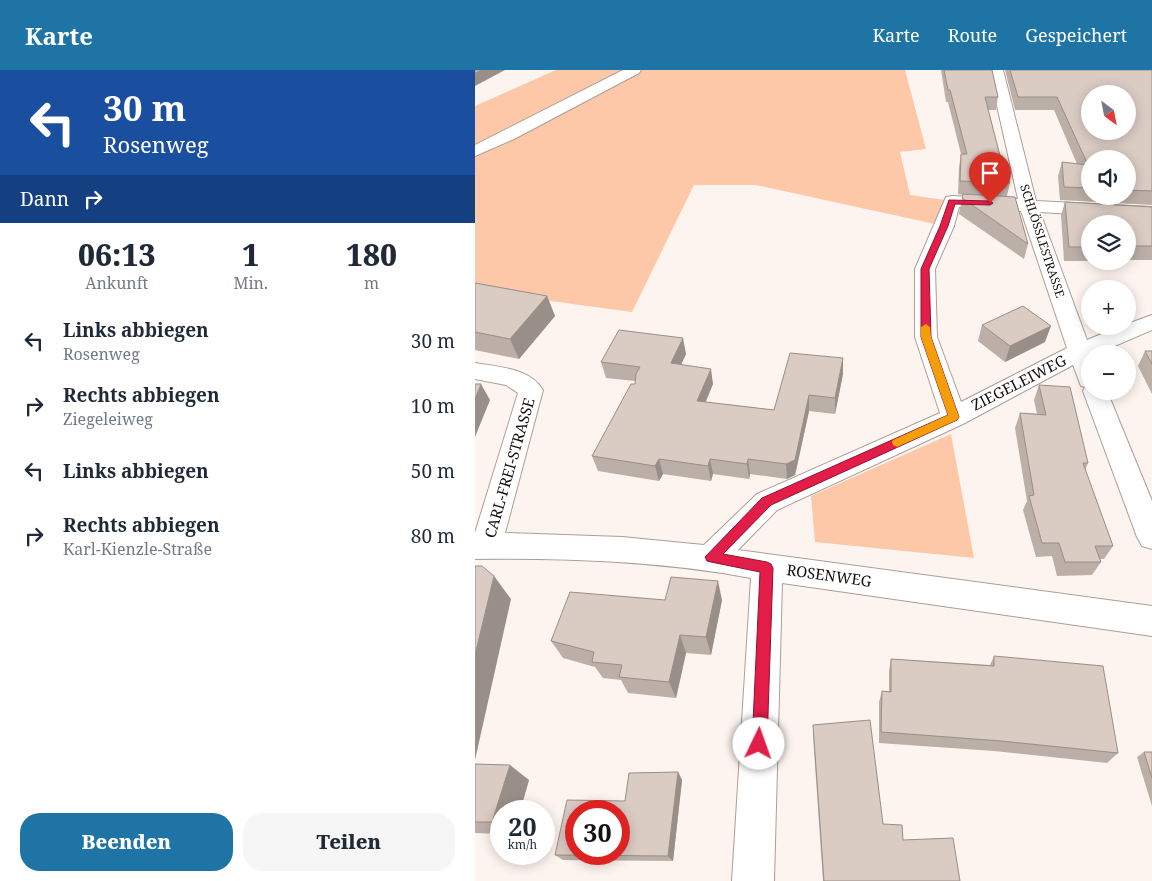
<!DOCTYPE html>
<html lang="de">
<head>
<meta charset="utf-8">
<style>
	:root { --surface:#fff; --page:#f6f6f7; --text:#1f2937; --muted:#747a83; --accent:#1e74a4 }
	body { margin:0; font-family:"Noto Serif",serif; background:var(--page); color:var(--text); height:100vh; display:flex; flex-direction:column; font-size:19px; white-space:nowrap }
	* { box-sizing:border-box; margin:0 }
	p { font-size:16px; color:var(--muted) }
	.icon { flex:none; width:28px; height:28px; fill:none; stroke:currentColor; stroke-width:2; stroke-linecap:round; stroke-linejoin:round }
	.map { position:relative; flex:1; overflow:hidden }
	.details { display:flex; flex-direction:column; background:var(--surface); width:475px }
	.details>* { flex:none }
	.banner { background:#1a4fa0; color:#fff; overflow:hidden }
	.needle { width:32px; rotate:148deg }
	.controls { position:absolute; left:606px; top:15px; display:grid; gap:10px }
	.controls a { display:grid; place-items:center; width:55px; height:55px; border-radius:50%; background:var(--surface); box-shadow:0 2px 12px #0003; font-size:25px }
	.speed { position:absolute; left:15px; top:730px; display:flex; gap:10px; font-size:25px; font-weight:700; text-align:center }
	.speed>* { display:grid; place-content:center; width:65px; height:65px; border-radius:50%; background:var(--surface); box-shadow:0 2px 12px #0003; line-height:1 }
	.speed small { font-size:12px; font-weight:400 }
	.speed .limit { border:8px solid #d22; background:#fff; color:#111 }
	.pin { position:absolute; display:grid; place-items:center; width:42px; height:42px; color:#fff; margin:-51px -21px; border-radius:50% 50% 50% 0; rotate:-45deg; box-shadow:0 0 5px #0007 }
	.pin .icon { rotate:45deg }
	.me { position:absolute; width:55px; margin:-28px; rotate:3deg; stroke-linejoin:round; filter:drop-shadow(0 0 4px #0008) }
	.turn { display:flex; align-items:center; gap:18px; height:105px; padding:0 20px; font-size:22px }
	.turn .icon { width:65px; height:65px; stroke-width:2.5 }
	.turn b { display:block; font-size:35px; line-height:42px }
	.then { display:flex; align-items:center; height:48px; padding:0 20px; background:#0003; gap:10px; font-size:19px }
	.eta { display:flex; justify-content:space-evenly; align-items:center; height:85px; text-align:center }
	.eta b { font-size:30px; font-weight:800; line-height:35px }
	.button { display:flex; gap:10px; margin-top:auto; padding:10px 20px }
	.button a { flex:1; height:58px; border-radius:20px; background:var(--accent); color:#fff; font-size:20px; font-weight:800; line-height:58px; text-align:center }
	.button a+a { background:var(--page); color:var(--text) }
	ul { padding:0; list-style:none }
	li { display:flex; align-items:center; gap:15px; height:65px; padding:0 20px }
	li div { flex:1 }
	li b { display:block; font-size:19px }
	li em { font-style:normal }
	header { display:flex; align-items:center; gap:30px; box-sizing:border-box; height:70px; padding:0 25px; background:var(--accent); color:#fff }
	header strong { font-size:24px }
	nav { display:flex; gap:28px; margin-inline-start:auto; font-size:18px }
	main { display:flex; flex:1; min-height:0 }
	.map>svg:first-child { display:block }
</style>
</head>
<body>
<header>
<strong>Karte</strong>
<nav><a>Karte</a><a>Route</a><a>Gespeichert</a></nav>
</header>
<main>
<section class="details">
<div class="banner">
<div class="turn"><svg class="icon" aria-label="left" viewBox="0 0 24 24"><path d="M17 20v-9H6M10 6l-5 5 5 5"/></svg><div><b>30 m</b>Rosenweg</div></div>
<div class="then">Dann<svg class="icon" aria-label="right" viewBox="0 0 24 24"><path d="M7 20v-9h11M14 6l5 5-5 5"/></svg></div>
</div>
<div class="eta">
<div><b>06:13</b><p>Ankunft</p></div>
<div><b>1</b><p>Min.</p></div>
<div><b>180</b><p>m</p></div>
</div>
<ul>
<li><svg class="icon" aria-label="left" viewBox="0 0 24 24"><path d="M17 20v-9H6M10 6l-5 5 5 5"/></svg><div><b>Links abbiegen</b><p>Rosenweg</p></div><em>30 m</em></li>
<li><svg class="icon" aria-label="right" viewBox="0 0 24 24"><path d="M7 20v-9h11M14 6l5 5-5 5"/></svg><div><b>Rechts abbiegen</b><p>Ziegeleiweg</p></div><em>10 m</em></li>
<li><svg class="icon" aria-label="left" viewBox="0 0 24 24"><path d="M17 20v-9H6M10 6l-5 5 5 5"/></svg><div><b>Links abbiegen</b></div><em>50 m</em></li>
<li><svg class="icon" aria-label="right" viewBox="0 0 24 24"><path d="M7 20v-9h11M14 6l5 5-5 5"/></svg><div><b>Rechts abbiegen</b><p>Karl-Kienzle-Straße</p></div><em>80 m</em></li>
</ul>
<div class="button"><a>Beenden</a><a>Teilen</a></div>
</section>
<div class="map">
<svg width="677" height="811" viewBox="0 0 677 811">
	<rect width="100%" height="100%" fill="#fdf4ef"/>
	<g fill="#fdc8a7">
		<path d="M81 0H430L451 79 425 82 435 125 477 131 469 156 281 115H219L157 242 46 227 0 217V36Z"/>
		<path d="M476 364 499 488 340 472 336 426Z"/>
	</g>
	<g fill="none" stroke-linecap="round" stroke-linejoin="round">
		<g stroke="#ac9e96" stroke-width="2">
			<g id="minor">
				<path d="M148 0H166L164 3 39 69 0 86V75Z"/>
				<path d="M514 0H528L561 131 677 137V149L565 142 612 270 646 256H652V254L677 245V260L621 284H615V321H632L677 431V479L667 476 662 467 608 321 610 317 606 316 598 295 488 354 302 440 263 480 677 536V566L307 513 299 811H257L276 508C185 491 92 488 0 489V463L43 323 31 315 0 309V293C23 297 55 298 68 320L30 463 147 467 229 475 282 424 465 343 440 267V199L471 127 477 126 543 129ZM484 137 546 141 592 278 486 332 462 267 460 199 479 156Z"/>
			</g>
		</g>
		<use href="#minor" fill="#fff" fill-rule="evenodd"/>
	</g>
	<g fill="#bbafa8" fill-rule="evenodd">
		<path d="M466 0H517L523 27 521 40H513L524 82 535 113 532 126 553 174 549 189 484 144 488 125 483 124 484 97 486 84 473 32H471Z"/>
		<path d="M530 0H677V135L585 130 583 106 587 92 602 94 579 40H540ZM615 89H652V126H615Z"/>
		<path d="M590 132 677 137V190H652V154H615V191H589L586 145Z"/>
		<path d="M0 213 72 226 80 246 44 289 0 280Z"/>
		<path d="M507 255 570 272 530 292 503 271Z"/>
		<path d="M670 281H677V324L663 296Z"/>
		<path d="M211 284 206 294 238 314 231 332 299 340 368 288V304L360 344 334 341 320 405 312 409 275 404 274 409 238 404 236 411 188 404 184 411 123 401 117 386 160 314V311L131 308 126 292Z"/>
		<path d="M564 315 613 393 610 400 638 476 629 489H625L626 492 617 505 582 506 577 486 561 487 548 440 552 431 540 358 545 343 562 344 559 330Z"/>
		<path d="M190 530H247L236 585 211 583 201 628 153 623 146 610 128 608 120 597 88 588 76 571Z"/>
		<path d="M519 586 643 683 632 693 519 681 404 673V632L407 621H414V601L416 589 515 595Z"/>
		<path d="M338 655 408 754 428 770 485 811H348L338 665Z"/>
		<path d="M669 682H677V736L662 687Z"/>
		<path d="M0 694 54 710 45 741H26V764L0 763Z"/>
		<path d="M203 702 207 710 198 791 88 790 80 785 150 731Z"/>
	</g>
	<g fill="#998e88">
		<path d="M6 0H30L0 16V3Z"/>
		<path d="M72 226 80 246 44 289 35 269Z"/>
		<path d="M576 256 570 272 530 292 535 276Z"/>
		<path d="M208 268 211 284 200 308 196 293Z"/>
		<path d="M368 288V304L360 344V328Z"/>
		<path d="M236 299 238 314 224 346 222 331Z"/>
		<path d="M6 314 15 330 0 367V329Z"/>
		<path d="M334 325V341L320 405 312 409 311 394Z"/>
		<path d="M184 389 188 404 184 411 180 396Z"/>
		<path d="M235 389 238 404 236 411 233 396Z"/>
		<path d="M273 389 275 404 274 409 272 394Z"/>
		<path d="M19 506 36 529 0 690V585Z"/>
		<path d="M243 511 247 530 236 585 231 567Z"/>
		<path d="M205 565 211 583 201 628 194 612Z"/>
		<path d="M35 695 54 710 45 741H26V758L17 752Z"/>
		<path d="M203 702 207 710 198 791 193 786Z"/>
	</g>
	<g fill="#dacbc3" stroke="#998e88" fill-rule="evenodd">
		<path d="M0 0H6L0 3Z"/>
		<path d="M469 0H517L523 27H510L524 82 535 113 485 111 486 84H492L475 20H473Z"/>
		<path d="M535 0H677V121L652 120V89H615V118L589 117 587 92 613 95 582 27H543ZM615 24H652V61H615Z"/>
		<path d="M488 124 540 127 553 174 487 128Z"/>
		<path d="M590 132 677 137V176H652V154H615V177H594Z"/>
		<path d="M0 213 72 226 35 269 0 262Z"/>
		<path d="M548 236 576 256 535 276 507 255Z"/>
		<path d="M144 260 208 268 196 293 236 299 222 331 299 340 315 283 368 288 360 328 334 325 320 390 311 394 273 389 272 394 235 389 233 396 184 389 180 396 117 386 156 314H160L161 304 165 297 126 292Z"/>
		<path d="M670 281H677V294Z"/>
		<path d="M0 314H6L0 329Z"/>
		<path d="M564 315 595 317 613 393H608L638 476H620L626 492H590L584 473H567L554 426 559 425 545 343 571 345Z"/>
		<path d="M0 496H7L19 506 0 585Z"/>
		<path d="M196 507 243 511 231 567 205 565 194 612 144 607 147 595 117 592 119 582 76 571 95 522 190 530Z"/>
		<path d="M519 586 628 596 643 683 526 671 406 662 407 621 416 622V589L519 596Z"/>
		<path d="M395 650 408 754 427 755 428 770 478 768 485 811H349L338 655Z"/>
		<path d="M669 682H677V708Z"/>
		<path d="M0 694 35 695 17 752H0Z"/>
		<path d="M203 702 193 786 80 785 92 730 150 731 154 703ZM101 741H144V784H101Z"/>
	</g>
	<path fill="#e11d48" stroke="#92132f" d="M474 130 515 131 518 133 515 135 480 134 473 156 454 199 456 267 484 347 482 350 296 435 248 484 292 492 296 494 298 498 292 674 289 679 284 681 279 679 277 674 285 502 236 492 232 491 230 487 287 428 473 345 446 267V199L465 156Z"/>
	<path fill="#f59e0b" d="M451 254 455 257 456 267 484 347 482 350 422 377 418 375 417 372 418 370 473 345 446 267V257Z"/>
	<g text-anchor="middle" stroke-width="4" stroke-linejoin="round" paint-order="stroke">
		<g font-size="12" fill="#130f0c" stroke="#fff">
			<text transform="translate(567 171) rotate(72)" y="4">SCHLÖSSLESTRASSE</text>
		</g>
		<g font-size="15" fill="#130f0c" stroke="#fff">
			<text transform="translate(544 313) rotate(-27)" y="5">ZIEGELEIWEG</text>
			<text transform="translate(35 398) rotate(-74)" y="5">CARL-FREI-STRASSE</text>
			<text transform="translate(354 506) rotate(8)" y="5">ROSENWEG</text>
		</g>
	</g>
</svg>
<div class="controls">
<a><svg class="needle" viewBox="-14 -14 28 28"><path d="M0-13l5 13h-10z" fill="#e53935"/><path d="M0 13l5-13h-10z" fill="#747a83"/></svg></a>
<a><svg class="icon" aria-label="sound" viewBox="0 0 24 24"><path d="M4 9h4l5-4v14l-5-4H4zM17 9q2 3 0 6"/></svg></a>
<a><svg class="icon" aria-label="layers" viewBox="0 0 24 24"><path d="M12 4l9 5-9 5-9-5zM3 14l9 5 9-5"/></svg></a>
<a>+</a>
<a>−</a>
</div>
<div class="speed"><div>20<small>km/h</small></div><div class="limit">30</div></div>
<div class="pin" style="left:515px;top:133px;background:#d93025"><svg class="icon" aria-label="arrive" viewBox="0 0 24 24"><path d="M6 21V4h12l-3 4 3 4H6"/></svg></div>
<svg class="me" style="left:284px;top:674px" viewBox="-20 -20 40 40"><circle r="19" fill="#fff"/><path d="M0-13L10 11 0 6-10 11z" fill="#e11d48"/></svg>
</div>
</main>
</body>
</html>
